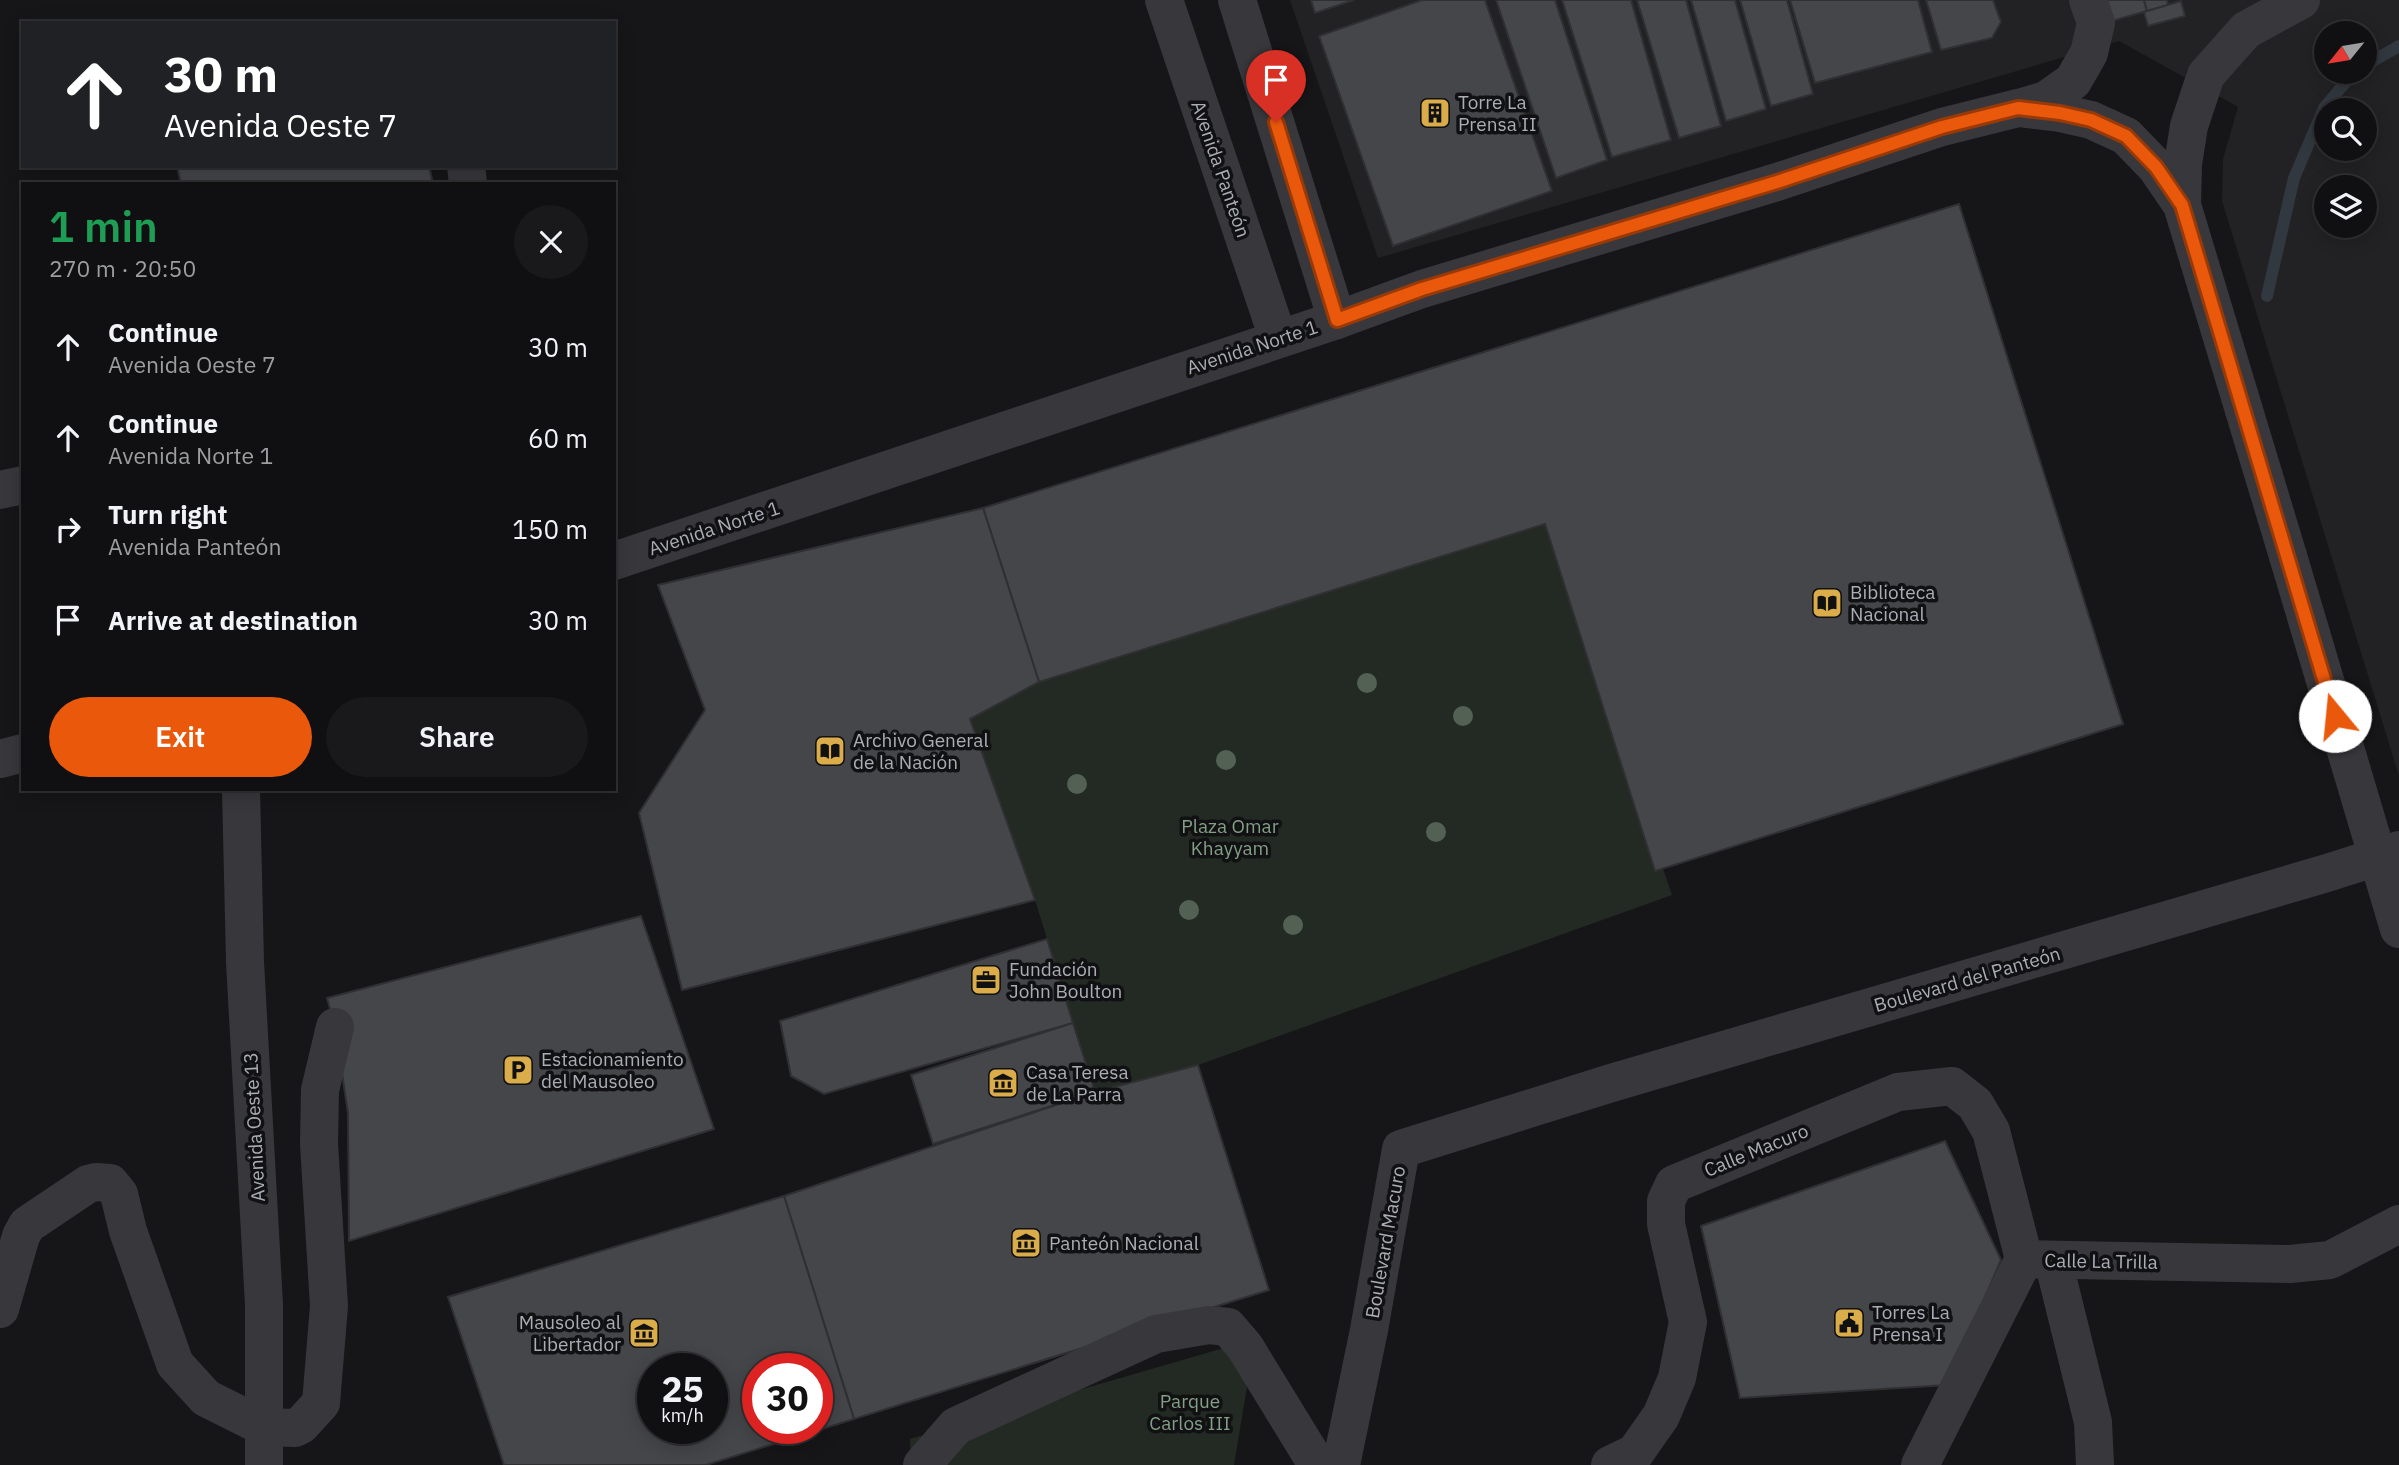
<!DOCTYPE html>
<html lang="en">
<head>
<meta charset="utf-8">
<style>
	:root { --surface:#101012; --page:#19191b; --text:#f1f3f6; --muted:#9c9d9f; --line:#303032; --accent:#ea580c }
	body { margin:0; font-family:"IBM Plex Sans",sans-serif; background:var(--page); color:var(--text); height:100vh; display:flex; flex-direction:column; font-size:26px; white-space:nowrap }
	* { box-sizing:border-box; margin:0 }
	p { font-size:23px; color:var(--muted) }
	.icon { flex:none; width:38px; height:38px; fill:none; stroke:currentColor; stroke-width:2; stroke-linecap:round; stroke-linejoin:round }
	.map { position:relative; flex:1; overflow:hidden }
	.side { position:absolute; left:21px; top:182px; width:595px; height:609px; display:flex; flex-direction:column; background:var(--surface); border-radius:0px; box-shadow:0 4px 18px #0003,0 0 0 2px var(--line) }
	.side>* { flex:none }
	.hud { position:absolute; left:21px; top:21px; width:595px; height:147px; border-radius:0px; box-shadow:0 4px 18px #0003,0 0 0 2px var(--line); background:#202124; color:#fff; overflow:hidden }
	.needle { width:46px; rotate:240deg }
	.controls { position:absolute; left:2314px; top:21px; display:grid; gap:14px }
	.controls a { display:grid; place-items:center; width:63px; height:63px; border-radius:50%; background:var(--surface); box-shadow:0 4px 18px #0003,0 0 0 2px var(--line); font-size:35px }
	.speed { position:absolute; left:637px; top:1353px; display:flex; gap:14px; font-size:35px; font-weight:700; text-align:center }
	.speed>* { display:grid; place-content:center; width:91px; height:91px; border-radius:50%; background:var(--surface); box-shadow:0 4px 18px #0003,0 0 0 2px var(--line); line-height:1 }
	.speed small { font-size:18px; font-weight:400 }
	.speed .limit { border:10px solid #d22; background:#fff; color:#111 }
	.pin { position:absolute; display:grid; place-items:center; width:60px; height:60px; color:#fff; margin:-72px -30px; border-radius:50% 50% 50% 0; rotate:-45deg; box-shadow:0 0 7px #0007 }
	.pin .icon { rotate:45deg }
	.me { position:absolute; width:77px; margin:-38px; rotate:343deg; stroke-linejoin:round; filter:drop-shadow(0 0 5px #0008) }
	.turn { display:flex; align-items:center; gap:24px; height:147px; padding:0 28px; font-size:32px }
	.turn .icon { width:91px; height:91px; stroke-width:2.5 }
	.turn b { display:block; font-size:49px; line-height:60px }
	.round { display:grid; place-items:center; flex:none; width:74px; height:74px; border-radius:37px; background:var(--page) }
	.headline { display:flex; align-items:center; justify-content:space-between; height:119px; padding:0 28px }
	h1 { font-size:42px; font-weight:600; line-height:52px; color:#1e9e55 }
	.primary-button { display:flex; gap:14px; margin-top:auto; padding:14px 28px }
	.primary-button a { flex:1; height:80px; border-radius:42px; background:var(--accent); color:#fff; font-size:28px; font-weight:600; line-height:80px; text-align:center }
	.primary-button a+a { background:var(--page); color:var(--text) }
	ul { padding:0; list-style:none }
	li { display:flex; align-items:center; gap:21px; height:91px; padding:0 28px }
	li div { flex:1 }
	li b { display:block; font-size:26px }
	li em { font-style:normal }
	.map>svg:first-child { display:block }
</style>
</head>
<body>
<div class="map">
<svg width="2399" height="1465" viewBox="0 0 2399 1465">
	<rect width="100%" height="100%" fill="#161618"/>
	<path fill="#222224" fill-rule="evenodd" d="M1290 0H2399V776L2222 201 2223 159 2238 107 2119 41 1378 258ZM2326 33H2364V72H2326ZM2326 110H2364V149H2326ZM2326 187H2364V226H2326Z"/>
	<g fill="#232a23">
		<path d="M1545 524 1672 895 1198 1065 1095 1092 1035 900 970 719 1039 682Z"/>
		<path d="M1255 1339 1234 1465H911L910 1439Z"/>
	</g>
	<g fill="none" stroke-linecap="round" stroke-linejoin="round">
		<g stroke="#31383f" stroke-width="12">
			<path d="M2364 66 2399 46"/>
			<path d="M2267 296 2294 178 2324 108 2354 72"/>
		</g>
	</g>
	<g fill="#45464a" stroke="#303033" stroke-width="2" fill-rule="evenodd">
		<path d="M1311 0H1354L1315 13Z"/>
		<path d="M1422 0H1485L1552 191 1393 246 1319 36Z"/>
		<path d="M1496 0H1555L1607 160 1556 178Z"/>
		<path d="M1562 0H1631L1671 140 1612 157Z"/>
		<path d="M1637 0H1686L1721 126 1679 138Z"/>
		<path d="M1691 0H1735L1766 109 1726 121Z"/>
		<path d="M1740 0H1787L1813 94 1771 106Z"/>
		<path d="M1790 0H1918L1932 52 1815 83Z"/>
		<path d="M1926 0H1993L2001 22 1992 38 1941 50Z"/>
		<path d="M2094 0H2144L2147 11 2101 24Z"/>
		<path d="M2144 0H2167L2168 5 2147 11Z"/>
		<path d="M2181 1 2185 16 2148 26 2144 12Z"/>
		<path d="M177 166H429L433 184H181Z"/>
		<path d="M1959 204 2123 724 1655 871 1545 524 1039 682 983 508Z"/>
		<path d="M983 508 1039 682 970 719 1035 900 682 990 639 813 705 710 658 585Z"/>
		<path d="M641 916 714 1129 349 1241 348 1113 335 1027 327 998Z"/>
		<path d="M1047 939 1073 1023 824 1094 791 1076 780 1021Z"/>
		<path d="M1073 1023 1095 1092 933 1144 911 1075Z"/>
		<path d="M1198 1065 1269 1290 854 1419 784 1196 1095 1092Z"/>
		<path d="M1945 1141 2001 1260 1947 1385 1740 1398 1701 1226Z"/>
		<path d="M784 1196 854 1419 706 1465H504L448 1297ZM653 1368H712V1428H653ZM758 1368H817V1428H758Z"/>
	</g>
	<g fill="none" stroke-linecap="round" stroke-linejoin="round">
		<g stroke="#38383c" stroke-width="38">
			<path d="M1164 0 1278 338"/>
			<path d="M1237 0 1337 320"/>
			<path d="M2019 108 2046 100 2073 81 2089 53 2096 23 2088 0"/>
			<path d="M466 166 468 184"/>
			<path d="M2182 205 2183 164 2189 126 2206 75 2246 30 2301 0"/>
			<path d="M0 490 23 485"/>
			<path d="M614 561 1337 320 1422 289 1777 182 1942 127 2018 108 2060 113 2091 120 2126 136 2156 167 2182 205 2288 556"/>
			<path d="M0 759 23 753"/>
			<path d="M241 789 245 962 264 1305V1465"/>
			<path d="M2053 1260 2093 1422 2095 1465"/>
			<path d="M0 1309 21 1236 27 1225 88 1184 96 1182 110 1183 119 1194 128 1231 175 1364 206 1398 264 1427 295 1428 301 1425 321 1403 329 1306 319 1144 320 1090 335 1027"/>
			<path d="M922 1465 956 1426 1156 1334 1209 1325 1228 1327 1245 1347 1316 1463 1321 1465"/>
			<path d="M1341 1465 1369 1330 1401 1149 1608 1084 2327 873 2399 850"/>
			<path d="M1610 1465 1635 1453 1661 1416 1677 1378 1688 1322 1666 1224V1201L1674 1184 1898 1092 1952 1086 1975 1104 1991 1131 2024 1259"/>
			<path d="M1920 1465 2024 1259 2290 1264 2330 1260 2399 1224"/>
		</g>
		<path stroke="#38383c" stroke-width="38" d="M2288 556 2399 929"/>
	</g>
	<g fill="#526154">
		<circle cx="1367" cy="683" r="10"/>
		<circle cx="1463" cy="716" r="10"/>
		<circle cx="1226" cy="760" r="10"/>
		<circle cx="1077" cy="784" r="10"/>
		<circle cx="1436" cy="832" r="10"/>
		<circle cx="1189" cy="910" r="10"/>
		<circle cx="1293" cy="925" r="10"/>
	</g>
	<g fill="none" stroke-linecap="round" stroke-linejoin="round">
		<g stroke="#983908" stroke-width="18">
			<path id="route" d="M1276 122 1337 320 1422 289 1777 182 1942 127 2018 108 2060 113 2091 120 2126 136 2156 167 2182 205 2335 716"/>
		</g>
		<use href="#route" stroke="#ea580c" stroke-width="12"/>
	</g>
	<defs>
		<g id="building-square" transform="scale(1.575)"><rect x="-9" y="-9" width="18" height="18" rx="4" fill="#dbac4a" stroke="#111113"/><path d="M-4-6H4V6H1V3H-1V6H-4ZM-2.5-4.3h1.7v1.8h-1.7ZM.8-4.3h1.7v1.8H.8ZM-2.5-1h1.7V.8h-1.7ZM.8-1h1.7V.8H.8Z" fill="#111"/></g>
		<g id="library-square" transform="scale(1.575)"><rect x="-9" y="-9" width="18" height="18" rx="4" fill="#dbac4a" stroke="#111113"/><path d="M-6-4Q-3-5.5-.7-3.5V5Q-3 3-6 4ZM6-4Q3-5.5 .7-3.5V5Q3 3 6 4Z" fill="#111"/></g>
		<g id="office-square" transform="scale(1.575)"><rect x="-9" y="-9" width="18" height="18" rx="4" fill="#dbac4a" stroke="#111113"/><path d="M-6-3h4V-5.5h4V-3h4V5H-6ZM-1-4.5V-3h2v-1.5ZM-6 0V1H6V0Z" fill="#111"/></g>
		<g id="parking-square" transform="scale(1.575)"><rect x="-9" y="-9" width="18" height="18" rx="4" fill="#dbac4a" stroke="#111113"/><path d="M-3.5-5.5H1a3.5 3.5 0 0 1 0 7H-1V5.5H-3.5ZM-1-3.4V-.6H.8a1.4 1.4 0 0 0 0-2.8Z" fill="#111"/></g>
		<g id="museum-square" transform="scale(1.575)"><rect x="-9" y="-9" width="18" height="18" rx="4" fill="#dbac4a" stroke="#111113"/><path d="M0-6L6-3V-2H-6V-3ZM-5-1h2V3h-2ZM-1-1h2V3h-2ZM3-1h2V3H3ZM-6 4H6V6H-6Z" fill="#111"/></g>
		<g id="civic-square" transform="scale(1.575)"><rect x="-9" y="-9" width="18" height="18" rx="4" fill="#dbac4a" stroke="#111113"/><path d="M-.6-6.5H3V-4.5H.6V-3L4-1V1h2V6H-6V1h2V-1L-.6-3ZM-1.2 2.5V6h2.4V2.5Z" fill="#111"/></g>
	</defs>
	<g fill-rule="evenodd">
		<use href="#building-square" x="1435" y="113"/>
		<use href="#library-square" x="1827" y="603"/>
		<use href="#library-square" x="830" y="751"/>
		<use href="#office-square" x="986" y="980"/>
		<use href="#parking-square" x="518" y="1070"/>
		<use href="#museum-square" x="1003" y="1083"/>
		<use href="#museum-square" x="1026" y="1243"/>
		<use href="#civic-square" x="1849" y="1323"/>
		<use href="#museum-square" x="644" y="1333"/>
	</g>
	<g text-anchor="middle" stroke-width="7" stroke-linejoin="round" paint-order="stroke">
		<g font-size="19" fill="#aaadb6" stroke="#111113" text-anchor="start">
			<text x="1458" y="109">Torre La<tspan x="1458" dy="22">Prensa II</tspan></text>
			<text x="1850" y="599">Biblioteca<tspan x="1850" dy="22">Nacional</tspan></text>
			<text x="853" y="747">Archivo General<tspan x="853" dy="22">de la Nación</tspan></text>
			<text x="1009" y="976">Fundación<tspan x="1009" dy="22">John Boulton</tspan></text>
			<text x="541" y="1066">Estacionamiento<tspan x="541" dy="22">del Mausoleo</tspan></text>
			<text x="1026" y="1079">Casa Teresa<tspan x="1026" dy="22">de La Parra</tspan></text>
			<text x="1049" y="1250">Panteón Nacional</text>
			<text x="1872" y="1319">Torres La<tspan x="1872" dy="22">Prensa I</tspan></text>
			<text x="621" y="1329" text-anchor="end">Mausoleo al<tspan x="621" dy="22">Libertador</tspan></text>
		</g>
		<g font-size="19" fill="#aaadb6" stroke="#111113">
			<text transform="translate(1221 169) rotate(71)" y="7">Avenida Panteón</text>
			<text transform="translate(1252 347) rotate(-18)" y="7">Avenida Norte 1</text>
			<text transform="translate(714 528) rotate(-18)" y="7">Avenida Norte 1</text>
			<text transform="translate(1967 979) rotate(-16)" y="7">Boulevard del Panteón</text>
			<text transform="translate(254 1127) rotate(-93)" y="7">Avenida Oeste 13</text>
			<text transform="translate(1756 1150) rotate(-22)" y="7">Calle Macuro</text>
			<text transform="translate(1385 1242) rotate(-80)" y="7">Boulevard Macuro</text>
			<text transform="translate(2101 1261) rotate(1)" y="7">Calle La Trilla</text>
		</g>
		<g font-size="19" fill="#839f85" stroke="#111113">
			<text x="1230" y="833">Plaza Omar<tspan x="1230" dy="22">Khayyam</tspan></text>
			<text x="1190" y="1408">Parque<tspan x="1190" dy="22">Carlos III</tspan></text>
		</g>
	</g>
</svg>
<div class="controls">
<a><svg class="needle" viewBox="-14 -14 28 28"><path d="M0-13l5 13h-10z" fill="#e53935"/><path d="M0 13l5-13h-10z" fill="#9c9d9f"/></svg></a>
<a><svg class="icon" aria-label="search" viewBox="0 0 24 24"><circle cx="10" cy="10" r="6"/><path d="M15 15l6 6"/></svg></a>
<a><svg class="icon" aria-label="layers" viewBox="0 0 24 24"><path d="M12 4l9 5-9 5-9-5zM3 14l9 5 9-5"/></svg></a>
</div>
<div class="speed"><div>25<small>km/h</small></div><div class="limit">30</div></div>
<div class="pin" style="left:1276px;top:122px;background:#d93025"><svg class="icon" aria-label="arrive" viewBox="0 0 24 24"><path d="M6 21V4h12l-3 4 3 4H6"/></svg></div>
<svg class="me" style="left:2335px;top:716px" viewBox="-20 -20 40 40"><circle r="19" fill="#fff"/><path d="M0-13L10 11 0 6-10 11z" fill="#ea580c"/></svg>
<div class="hud">
<div class="turn"><svg class="icon" aria-label="ahead" viewBox="0 0 24 24"><path d="M12 20V5M6 11l6-6 6 6"/></svg><div><b>30 m</b>Avenida Oeste 7</div></div>
</div>
<section class="side">
<div class="headline"><div><h1>1 min</h1><p>270 m · 20:50</p></div><a class="round"><svg class="icon" aria-label="close" viewBox="0 0 24 24"><path d="M6 6l12 12M18 6L6 18"/></svg></a></div>
<ul>
<li><svg class="icon" aria-label="ahead" viewBox="0 0 24 24"><path d="M12 20V5M6 11l6-6 6 6"/></svg><div><b>Continue</b><p>Avenida Oeste 7</p></div><em>30 m</em></li>
<li><svg class="icon" aria-label="ahead" viewBox="0 0 24 24"><path d="M12 20V5M6 11l6-6 6 6"/></svg><div><b>Continue</b><p>Avenida Norte 1</p></div><em>60 m</em></li>
<li><svg class="icon" aria-label="right" viewBox="0 0 24 24"><path d="M7 20v-9h11M14 6l5 5-5 5"/></svg><div><b>Turn right</b><p>Avenida Panteón</p></div><em>150 m</em></li>
<li><svg class="icon" aria-label="arrive" viewBox="0 0 24 24"><path d="M6 21V4h12l-3 4 3 4H6"/></svg><div><b>Arrive at destination</b></div><em>30 m</em></li>
</ul>
<div class="primary-button"><a>Exit</a><a>Share</a></div>
</section>
</div>
</body>
</html>
